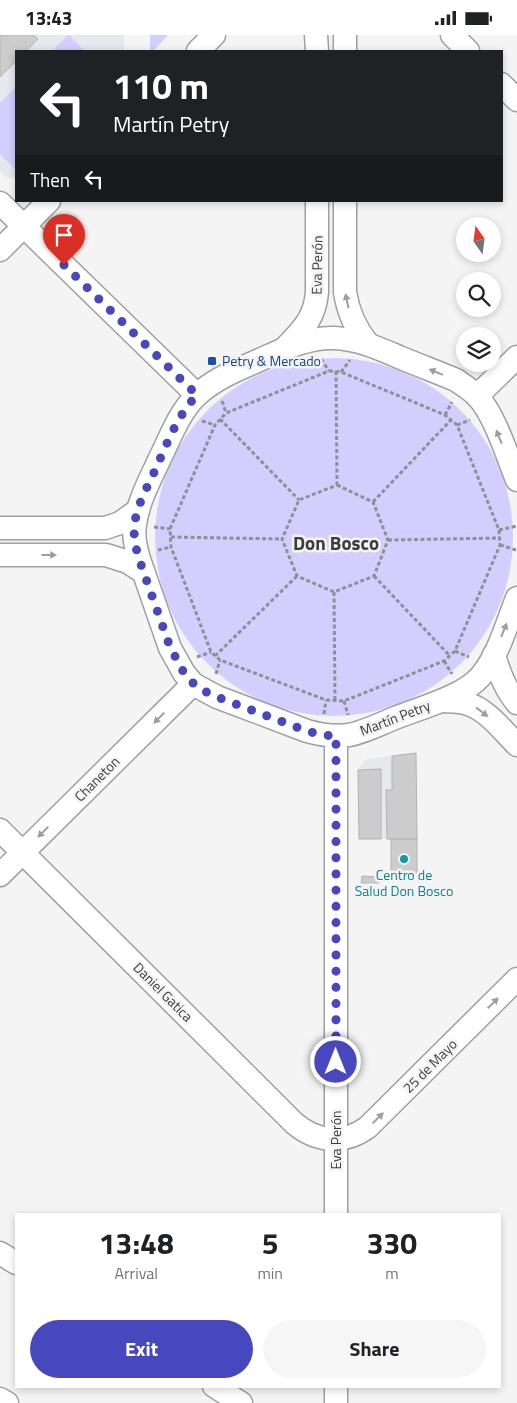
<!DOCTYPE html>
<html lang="en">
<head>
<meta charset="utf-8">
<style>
	:root { --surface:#fff; --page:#f6f6f6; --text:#202124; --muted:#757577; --accent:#4748be }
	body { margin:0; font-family:"Titillium Web",sans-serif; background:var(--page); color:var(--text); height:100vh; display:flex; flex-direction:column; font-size:19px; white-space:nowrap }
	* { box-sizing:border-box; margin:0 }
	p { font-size:16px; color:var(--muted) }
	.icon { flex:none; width:28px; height:28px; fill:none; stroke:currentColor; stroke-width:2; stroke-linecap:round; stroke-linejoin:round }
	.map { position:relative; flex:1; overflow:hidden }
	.sheet { position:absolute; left:15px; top:1178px; width:486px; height:175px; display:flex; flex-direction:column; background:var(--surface); border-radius:0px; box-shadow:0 2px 8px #0003 }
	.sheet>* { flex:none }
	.guide { position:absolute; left:15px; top:15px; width:488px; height:152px; border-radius:0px; box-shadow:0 2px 8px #0003; background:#202124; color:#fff; overflow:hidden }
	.needle { width:32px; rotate:346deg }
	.fabs { position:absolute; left:456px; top:182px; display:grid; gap:10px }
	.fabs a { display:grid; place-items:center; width:45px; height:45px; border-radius:50%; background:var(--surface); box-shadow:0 2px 8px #0003; font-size:25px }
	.pin { position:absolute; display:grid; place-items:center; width:42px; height:42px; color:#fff; margin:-51px -21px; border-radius:50% 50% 50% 0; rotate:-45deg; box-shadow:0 0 5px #0007 }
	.pin .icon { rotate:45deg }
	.me { position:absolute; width:55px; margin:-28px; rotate:0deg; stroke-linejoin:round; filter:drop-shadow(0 0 4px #0008) }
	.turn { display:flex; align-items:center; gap:18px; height:105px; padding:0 15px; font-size:22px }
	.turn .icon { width:65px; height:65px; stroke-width:2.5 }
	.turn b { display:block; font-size:35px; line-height:42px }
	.then { display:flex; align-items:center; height:48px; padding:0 15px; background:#0003; gap:10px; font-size:19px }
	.eta { display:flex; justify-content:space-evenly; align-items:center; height:85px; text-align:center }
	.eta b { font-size:30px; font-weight:700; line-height:35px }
	.action { display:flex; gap:10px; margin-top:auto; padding:10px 15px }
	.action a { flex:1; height:58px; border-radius:30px; background:var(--accent); color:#fff; font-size:20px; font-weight:700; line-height:58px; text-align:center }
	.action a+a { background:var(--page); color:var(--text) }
	.status { display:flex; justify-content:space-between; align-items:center; height:35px; padding:0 25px; background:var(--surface); direction:ltr }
	.status svg { height:14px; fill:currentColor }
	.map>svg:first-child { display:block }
</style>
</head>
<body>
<div class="status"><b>13:43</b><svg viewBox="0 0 49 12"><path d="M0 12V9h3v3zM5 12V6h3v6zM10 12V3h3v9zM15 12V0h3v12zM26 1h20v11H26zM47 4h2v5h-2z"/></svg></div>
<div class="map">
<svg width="517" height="1368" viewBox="0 0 517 1368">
	<rect width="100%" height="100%" fill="#f4f4f5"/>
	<g fill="#e7e7ee">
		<path d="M0 0H124V16H16V143H7L0 136Z"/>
		<path d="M416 718 417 804H359L358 735 366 724Z"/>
	</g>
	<g fill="#d2cfff">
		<path d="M68 0H69L85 16H52Z"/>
		<path d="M150 0H168L153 16H150Z"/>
		<path d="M16 52V135L0 119V68Z"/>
		<circle cx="334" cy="502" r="179"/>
	</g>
	<g fill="#cdcccd" stroke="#b3b2b4">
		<path d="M1 0H34L38 4 26 16H16V26L0 42V1Z"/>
		<path d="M416 718 417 804H387L386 755H392V721Z"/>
		<path d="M381 734V804H359L358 735Z"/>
		<rect x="391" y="804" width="26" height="39"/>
		<path d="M362 841 379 842V848H361Z"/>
	</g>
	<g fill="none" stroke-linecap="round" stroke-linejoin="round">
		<g stroke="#a0a0a1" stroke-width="25">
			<g id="minor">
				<path d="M316 0 317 16"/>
				<path d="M345 0V16"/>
				<path d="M452 0 468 16"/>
				<path d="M198 16 214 0"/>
				<path d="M501 49 517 65"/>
				<path d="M345 166V257C348 277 355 293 368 309"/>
				<path d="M0 168 197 360"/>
				<path d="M0 215 49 166"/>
				<path d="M286 312C303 294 315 283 317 257V166"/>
				<path d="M477 361 517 322"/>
				<path d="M517 445C507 420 495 381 478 362 472 355 463 350 456 345 437 337 418 330 399 322 378 313 358 304 334 303 306 302 280 316 255 327 234 336 213 345 196 361 179 378 171 401 160 423 150 445 138 466 135 490 133 502 136 513 139 524L170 613 184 638 193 649 217 662 307 696C321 700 334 702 349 700 364 697 380 689 395 683 420 673 462 662 480 642 498 622 507 588 517 563"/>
				<path d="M0 493H105L120 488 137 476"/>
				<path d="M0 520H106L128 527 143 537"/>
				<path d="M494 620C499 638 505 654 517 668"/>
				<path d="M441 666C449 666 457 666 465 668 486 673 502 695 517 710"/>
				<path d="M0 795 294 1088C316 1107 344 1110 368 1092L517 944"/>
				<path d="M0 840 193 649"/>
				<path d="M336 1179V701"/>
				<path d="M0 1218 16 1228"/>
				<path d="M214 1351 241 1368"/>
				<path d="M336 1351V1368"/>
				<path d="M0 1364 7 1368"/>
			</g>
		</g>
		<g stroke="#909090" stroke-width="3" stroke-dasharray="4 2.5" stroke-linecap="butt">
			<path d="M321 324 329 336"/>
			<path d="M329 336 341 337 445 380 457 390 499 495 500 510 455 616 444 626 344 666 326 665 220 625 211 617 171 512 170 494 215 390 226 378Z"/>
			<path d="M336 336 337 450"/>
			<path d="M341 337 350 325"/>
			<path d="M222 366 226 378"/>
			<path d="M445 380 452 367"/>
			<path d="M220 384 299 465"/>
			<path d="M202 386 215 390"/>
			<path d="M457 390 470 385"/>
			<path d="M337 450 373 467 388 505 374 541 334 557 297 541 282 504 299 465Z"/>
			<path d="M373 467 451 385"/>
			<path d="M154 492 170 494"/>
			<path d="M499 495 517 491"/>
			<path d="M171 502 282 504"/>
			<path d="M388 505 500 503"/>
			<path d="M500 510 516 515"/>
			<path d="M158 515 171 512"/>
			<path d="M374 541 450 621"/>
			<path d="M334 557 335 666"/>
			<path d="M455 616 469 622"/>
			<path d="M215 621 297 541"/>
			<path d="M197 622 211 617"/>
			<path d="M444 626 452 639"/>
			<path d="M216 639 220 625"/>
			<path d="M344 666 348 680"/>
			<path d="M324 679 326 665"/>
		</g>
		<use href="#minor" stroke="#fff" stroke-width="22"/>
	</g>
	<defs><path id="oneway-solid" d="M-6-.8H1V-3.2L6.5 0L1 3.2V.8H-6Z" transform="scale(1.25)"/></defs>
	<g fill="#9e9e9e">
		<use href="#oneway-solid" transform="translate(347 266) rotate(-102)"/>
		<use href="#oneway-solid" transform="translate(436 337) rotate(-158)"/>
		<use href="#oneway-solid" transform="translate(499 402) rotate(-112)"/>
		<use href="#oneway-solid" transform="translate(49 520)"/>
		<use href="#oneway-solid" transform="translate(504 595) rotate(-68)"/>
		<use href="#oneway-solid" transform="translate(482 677) rotate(37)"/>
		<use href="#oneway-solid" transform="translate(159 683) rotate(135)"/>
		<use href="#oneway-solid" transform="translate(43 797) rotate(135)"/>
		<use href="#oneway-solid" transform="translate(493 968) rotate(-45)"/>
		<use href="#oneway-solid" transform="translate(378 1083) rotate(-44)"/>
	</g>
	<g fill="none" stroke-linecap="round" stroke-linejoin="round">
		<path stroke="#4748be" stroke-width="9" stroke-dasharray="0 16.2" d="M64 230 197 360C178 380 168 406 157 431 148 451 136 471 134 493 134 504 136 514 139 524L170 612 184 638 193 648 204 656 217 662 307 696 322 700 336 701V1027"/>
	</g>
	<rect fill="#1a4fb4" stroke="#f4f4f5" stroke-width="2" x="207" y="321" width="10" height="10" rx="2.5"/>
	<circle fill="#0f9aa8" stroke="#f4f4f5" stroke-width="2" cx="404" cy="824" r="5"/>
	<g text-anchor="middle" stroke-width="5" stroke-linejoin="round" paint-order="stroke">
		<g font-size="14" fill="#3c3c3c" stroke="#f4f4f5">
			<text transform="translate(317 230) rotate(-89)" y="5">Eva Perón</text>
			<text transform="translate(395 683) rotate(-21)" y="5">Martín Petry</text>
			<text transform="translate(97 744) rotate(-45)" y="5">Chaneton</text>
			<text transform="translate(163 957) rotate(45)" y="5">Daniel Gatica</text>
			<text transform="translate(430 1031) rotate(-45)" y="5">25 de Mayo</text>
			<text transform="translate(336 1105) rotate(-90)" y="5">Eva Perón</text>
		</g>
		<g font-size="14" fill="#164399" stroke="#f4f4f5" text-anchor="start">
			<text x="222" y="331">Petry &amp; Mercado</text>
		</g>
		<g font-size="14" fill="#0d838f" stroke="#f4f4f5">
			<text x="404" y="845">Centro de<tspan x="404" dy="16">Salud Don Bosco</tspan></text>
		</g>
		<g font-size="19" font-weight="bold" fill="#3c3c3c" stroke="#f4f4f5">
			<text x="336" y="515">Don Bosco</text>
		</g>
	</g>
</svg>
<div class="fabs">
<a><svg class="needle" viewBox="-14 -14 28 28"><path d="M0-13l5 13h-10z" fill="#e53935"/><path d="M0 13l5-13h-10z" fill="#757577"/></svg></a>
<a><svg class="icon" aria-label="search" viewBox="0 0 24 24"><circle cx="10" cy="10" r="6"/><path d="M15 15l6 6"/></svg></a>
<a><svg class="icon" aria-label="layers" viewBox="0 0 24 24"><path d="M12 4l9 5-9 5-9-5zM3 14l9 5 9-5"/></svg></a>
</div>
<div class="pin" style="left:64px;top:230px;background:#d93025"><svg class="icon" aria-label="arrive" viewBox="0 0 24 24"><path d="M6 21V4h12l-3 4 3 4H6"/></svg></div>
<svg class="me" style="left:336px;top:1027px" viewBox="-20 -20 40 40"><circle r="17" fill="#4748be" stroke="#fff" stroke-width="3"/><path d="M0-11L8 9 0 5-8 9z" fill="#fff"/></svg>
<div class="guide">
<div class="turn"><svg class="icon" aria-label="left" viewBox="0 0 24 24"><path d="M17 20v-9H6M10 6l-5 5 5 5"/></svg><div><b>110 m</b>Martín Petry</div></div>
<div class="then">Then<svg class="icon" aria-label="left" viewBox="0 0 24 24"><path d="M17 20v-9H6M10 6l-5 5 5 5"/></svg></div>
</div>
<section class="sheet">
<div class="eta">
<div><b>13:48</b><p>Arrival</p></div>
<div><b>5</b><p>min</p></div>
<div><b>330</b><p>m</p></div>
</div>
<div class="action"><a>Exit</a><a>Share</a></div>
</section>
</div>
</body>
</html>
